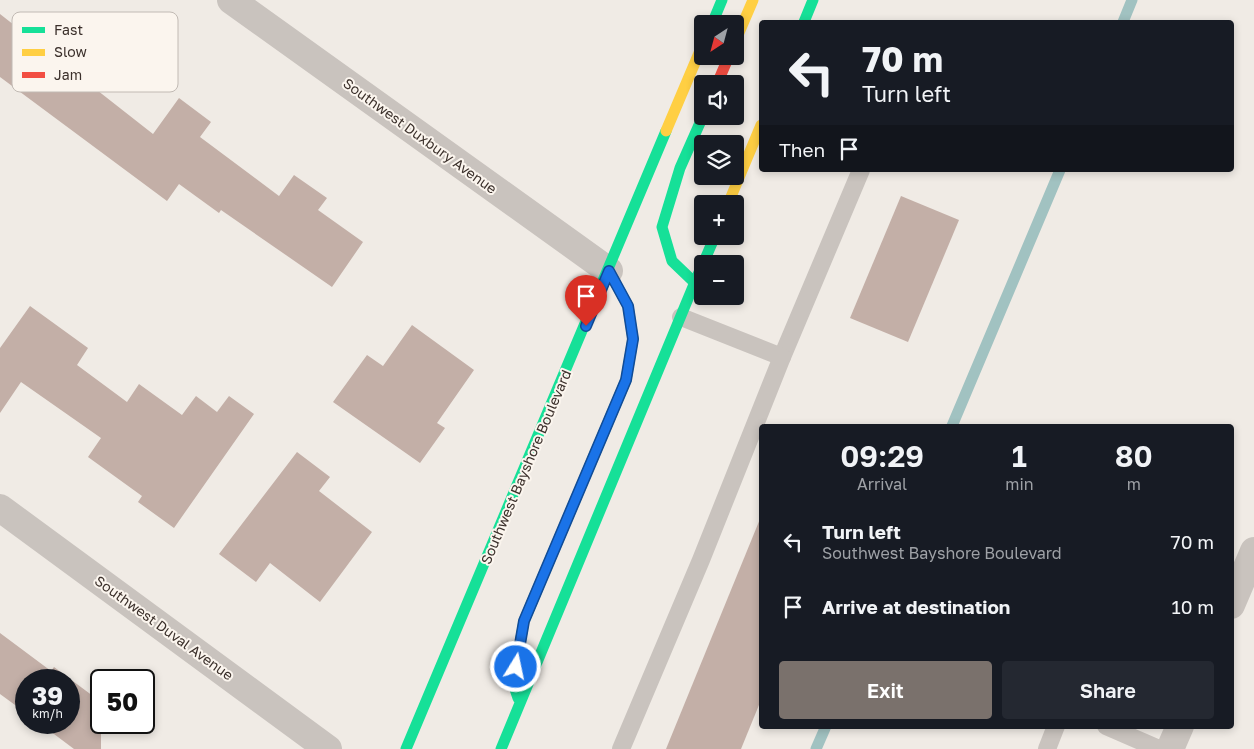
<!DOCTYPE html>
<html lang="en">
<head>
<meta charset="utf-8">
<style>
	:root { --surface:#171b24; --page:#242831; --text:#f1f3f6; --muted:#9ea1a6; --accent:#7a716c }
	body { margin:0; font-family:"Golos Text",sans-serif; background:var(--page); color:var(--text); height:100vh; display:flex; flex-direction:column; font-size:19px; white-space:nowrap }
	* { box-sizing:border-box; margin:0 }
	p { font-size:16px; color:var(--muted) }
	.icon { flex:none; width:28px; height:28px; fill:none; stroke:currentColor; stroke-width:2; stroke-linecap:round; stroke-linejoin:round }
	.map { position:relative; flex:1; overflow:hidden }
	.side { position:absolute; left:759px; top:424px; width:475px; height:305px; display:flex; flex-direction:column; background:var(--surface); border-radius:5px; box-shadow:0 2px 8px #0003 }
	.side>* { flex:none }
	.hud { position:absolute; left:759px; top:20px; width:475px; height:152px; border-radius:5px; box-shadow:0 2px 8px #0003; background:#171b24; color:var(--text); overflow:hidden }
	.needle { width:32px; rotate:216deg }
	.tools { position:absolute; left:694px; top:15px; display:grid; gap:10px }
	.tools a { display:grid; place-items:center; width:50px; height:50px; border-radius:5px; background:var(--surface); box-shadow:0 2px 8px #0003; font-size:25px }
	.speed { position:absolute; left:15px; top:669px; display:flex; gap:10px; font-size:25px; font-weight:700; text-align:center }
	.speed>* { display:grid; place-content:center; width:65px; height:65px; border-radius:50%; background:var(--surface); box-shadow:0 2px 8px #0003; line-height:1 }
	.speed small { font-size:12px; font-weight:400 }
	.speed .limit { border:2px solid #111; border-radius:8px; background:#fff; color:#111 }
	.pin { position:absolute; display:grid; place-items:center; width:42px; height:42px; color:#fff; margin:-51px -21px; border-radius:50% 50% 50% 0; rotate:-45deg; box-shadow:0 0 5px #0007 }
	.pin .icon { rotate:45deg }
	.me { position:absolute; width:55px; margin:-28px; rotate:10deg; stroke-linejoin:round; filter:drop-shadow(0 0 4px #0008) }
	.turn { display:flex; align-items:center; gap:18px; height:105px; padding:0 20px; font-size:22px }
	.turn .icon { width:65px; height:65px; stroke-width:2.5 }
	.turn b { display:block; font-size:35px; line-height:42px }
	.then { display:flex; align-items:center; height:48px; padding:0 20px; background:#0003; gap:10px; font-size:19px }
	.eta { display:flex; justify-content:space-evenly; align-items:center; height:85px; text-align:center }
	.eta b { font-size:30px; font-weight:600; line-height:35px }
	.primary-button { display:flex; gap:10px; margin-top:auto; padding:10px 20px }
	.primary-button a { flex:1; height:58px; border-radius:5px; background:var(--accent); color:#fff; font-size:20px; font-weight:600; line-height:58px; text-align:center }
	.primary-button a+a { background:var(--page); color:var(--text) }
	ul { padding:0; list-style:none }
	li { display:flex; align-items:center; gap:15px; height:65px; padding:0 20px }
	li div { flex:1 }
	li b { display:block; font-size:19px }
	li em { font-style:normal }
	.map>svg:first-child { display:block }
</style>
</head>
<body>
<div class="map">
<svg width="1254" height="749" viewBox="0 0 1254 749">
	<rect width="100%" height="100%" fill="#f0ebe5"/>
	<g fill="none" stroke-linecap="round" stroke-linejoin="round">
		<g stroke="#a1c2c1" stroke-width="11">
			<path d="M1123 22 1132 0"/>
			<path d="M952 426 1060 170"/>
			<path d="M816 749 826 726"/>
		</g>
	</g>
	<g fill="#c3afa7">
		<path d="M0 14 153 134 179 98 211 122 200 137 279 196 294 175 327 198 318 210 363 242 332 287 221 210 219 213 179 184 167 201 0 77Z"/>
		<path d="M901 196 959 220 908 342 850 318Z"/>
		<path d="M30 306 88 348 77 365 127 402 139 384 182 415 196 396 217 412 229 396 254 414 174 528 138 502 142 496 88 457 101 438 21 382 0 413V348Z"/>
		<path d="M412 325 474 370 437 423 445 428 420 463 333 402 367 355 383 366Z"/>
		<path d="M297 452 330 477 319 491 372 532 320 602 270 563 256 582 219 554Z"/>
		<path d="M760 519 761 700 741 749H666Z"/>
		<path d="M0 633 51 671 54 667 101 702V749H74L38 722H69V680H26V713L0 694Z"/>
	</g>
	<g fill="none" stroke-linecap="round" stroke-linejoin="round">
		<g stroke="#c9c3be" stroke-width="18">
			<path d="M782 357 861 170"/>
			<path d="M1106 726 1159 749"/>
			<path d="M621 749 701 560 782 357 681 317"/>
			<path d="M1047 749 1056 726"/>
		</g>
		<g stroke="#c9c3be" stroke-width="28">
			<path d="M231 0 609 271"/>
			<path d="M0 508 328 749"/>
			<path d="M1231 605 1254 551"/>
			<path d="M1170 749 1180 726"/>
		</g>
		<g stroke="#16e098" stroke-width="11">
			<path d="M804 22 813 0"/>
			<path d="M712 24 722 0"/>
			<path d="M703 264 715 236"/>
			<path d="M695 283 672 261 662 227 680 168 703 116"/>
			<path d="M518 698 513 683 524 621 626 380 633 339 628 306 609 271"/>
			<path d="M406 749 666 131"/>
			<path d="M501 749 702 265"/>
		</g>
		<g stroke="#ffcf43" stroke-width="11">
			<path d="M735 42 753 0"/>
			<path d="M666 131 702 46"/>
			<path d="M728 204 761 125"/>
		</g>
		<path stroke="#f24e42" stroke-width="11" d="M717 84 729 56"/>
	</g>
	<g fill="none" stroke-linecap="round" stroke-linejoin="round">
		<g stroke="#114b97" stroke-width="12">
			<path id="route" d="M516 667 524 621 626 380 633 339 628 306 609 271 586 326"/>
		</g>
		<use href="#route" stroke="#1a73e8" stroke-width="9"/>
	</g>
	<g text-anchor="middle" stroke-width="4" stroke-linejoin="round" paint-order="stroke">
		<g font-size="14" fill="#3b302b" stroke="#fbf5ee">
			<text transform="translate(420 136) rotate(36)" y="5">Southwest Duxbury Avenue</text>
			<text transform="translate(526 467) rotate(-67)" y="5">Southwest Bayshore Boulevard</text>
			<text transform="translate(164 628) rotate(36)" y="5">Southwest Duval Avenue</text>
		</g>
	</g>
	<rect x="12" y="12" width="166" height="80" rx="8" fill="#fbf5ee" stroke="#c1bab4" stroke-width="1"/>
	<rect x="22" y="27" width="23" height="6" fill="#16e098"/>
	<rect x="22" y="49" width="23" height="7" fill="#ffcf43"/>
	<rect x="22" y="72" width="23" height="6" fill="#f24e42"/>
	<g font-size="14" fill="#3b302b">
		<text x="54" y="35">Fast</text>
		<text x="54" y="57">Slow</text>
		<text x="54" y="80">Jam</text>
	</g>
</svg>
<div class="tools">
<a><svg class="needle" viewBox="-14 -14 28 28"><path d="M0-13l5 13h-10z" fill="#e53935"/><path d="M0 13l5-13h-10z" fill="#9ea1a6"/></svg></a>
<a><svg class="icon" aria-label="sound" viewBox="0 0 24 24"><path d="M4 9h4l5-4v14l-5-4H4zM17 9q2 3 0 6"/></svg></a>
<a><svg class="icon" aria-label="layers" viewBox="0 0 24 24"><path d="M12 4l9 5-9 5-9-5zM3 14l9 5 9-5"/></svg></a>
<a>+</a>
<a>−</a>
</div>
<div class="speed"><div>39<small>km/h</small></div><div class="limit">50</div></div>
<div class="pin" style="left:586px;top:326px;background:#d93025"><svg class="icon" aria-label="arrive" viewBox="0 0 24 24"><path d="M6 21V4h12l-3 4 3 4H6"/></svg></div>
<svg class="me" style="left:516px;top:667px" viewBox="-20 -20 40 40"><circle r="17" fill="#1a73e8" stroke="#fff" stroke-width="3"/><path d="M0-11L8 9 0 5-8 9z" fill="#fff"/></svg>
<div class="hud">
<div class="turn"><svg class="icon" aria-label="left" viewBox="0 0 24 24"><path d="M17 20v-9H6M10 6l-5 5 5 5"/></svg><div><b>70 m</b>Turn left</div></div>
<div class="then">Then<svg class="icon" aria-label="arrive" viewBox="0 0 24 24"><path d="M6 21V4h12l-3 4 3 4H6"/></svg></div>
</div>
<section class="side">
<div class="eta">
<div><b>09:29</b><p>Arrival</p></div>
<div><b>1</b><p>min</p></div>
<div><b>80</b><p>m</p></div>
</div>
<ul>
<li><svg class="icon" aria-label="left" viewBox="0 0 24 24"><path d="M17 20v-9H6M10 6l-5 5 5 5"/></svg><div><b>Turn left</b><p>Southwest Bayshore Boulevard</p></div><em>70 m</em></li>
<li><svg class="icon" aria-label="arrive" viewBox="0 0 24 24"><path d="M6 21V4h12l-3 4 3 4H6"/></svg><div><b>Arrive at destination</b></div><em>10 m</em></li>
</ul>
<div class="primary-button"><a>Exit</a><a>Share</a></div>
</section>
</div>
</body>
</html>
